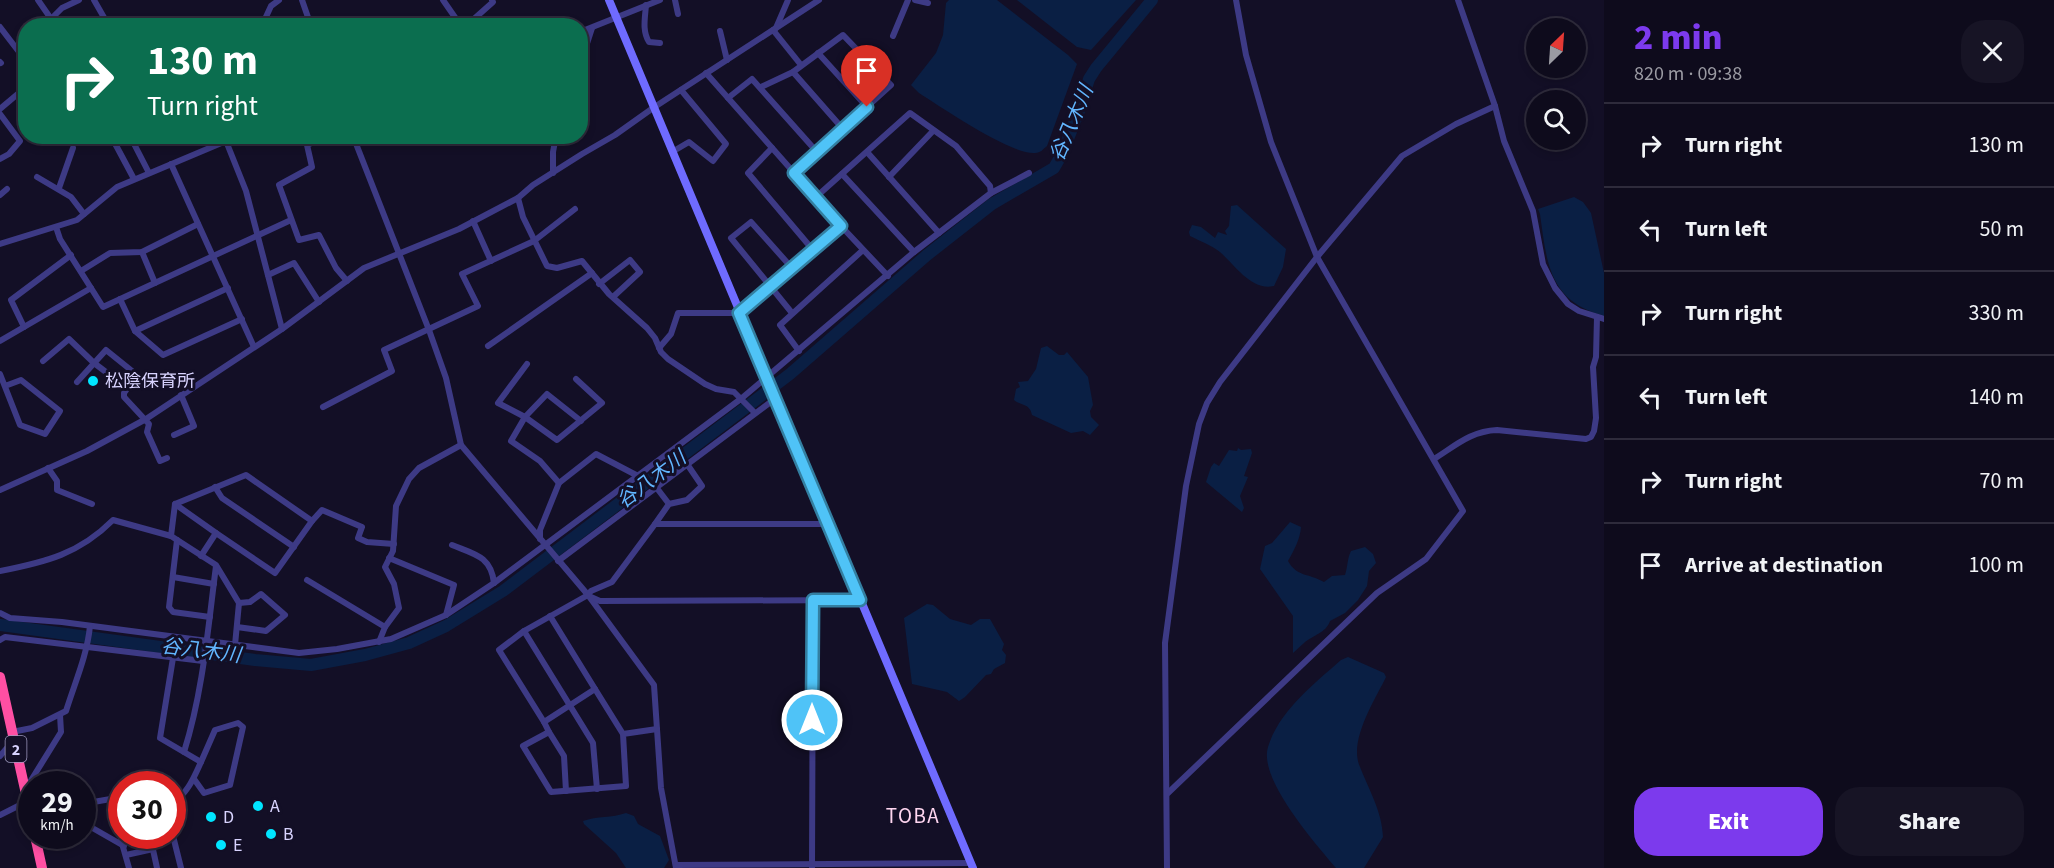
<!DOCTYPE html>
<html lang="en">
<head>
<meta charset="utf-8">
<style>
	:root { --surface:#0e0b1c; --page:#171425; --text:#f1f3f6; --muted:#9b9ba3; --line:#2e2b3b; --accent:#7c3aed }
	body { margin:0; font-family:"Source Sans 3","Noto Sans JP",sans-serif; background:var(--page); color:var(--text); height:100vh; display:flex; flex-direction:column; font-size:22px; white-space:nowrap }
	* { box-sizing:border-box; margin:0 }
	p { font-size:20px; color:var(--muted) }
	.icon { flex:none; width:33px; height:33px; fill:none; stroke:currentColor; stroke-width:2; stroke-linecap:round; stroke-linejoin:round }
	.map { position:relative; flex:1; overflow:hidden }
	.drawer { display:flex; flex-direction:column; background:var(--surface); width:450px }
	.drawer>* { flex:none }
	.banner { position:absolute; left:18px; top:18px; width:570px; height:126px; border-radius:24px; box-shadow:0 3px 9px #0003,0 0 0 2px var(--line); background:#0b6e4f; color:#fff; overflow:hidden }
	.needle { width:39px; rotate:25deg }
	.controls { position:absolute; left:1526px; top:18px; display:grid; gap:12px }
	.controls a { display:grid; place-items:center; width:60px; height:60px; border-radius:50%; background:var(--surface); box-shadow:0 3px 9px #0003,0 0 0 2px var(--line); font-size:30px }
	.speed { position:absolute; left:18px; top:771px; display:flex; gap:12px; font-size:30px; font-weight:700; text-align:center }
	.speed>* { display:grid; place-content:center; width:78px; height:78px; border-radius:50%; background:var(--surface); box-shadow:0 3px 9px #0003,0 0 0 2px var(--line); line-height:1 }
	.speed small { font-size:15px; font-weight:400 }
	.speed .limit { border:9px solid #d22; background:#fff; color:#111 }
	.pin { position:absolute; display:grid; place-items:center; width:51px; height:51px; color:#fff; margin:-62px -26px; border-radius:50% 50% 50% 0; rotate:-45deg; box-shadow:0 0 6px #0007 }
	.pin .icon { rotate:45deg }
	.me { position:absolute; width:66px; margin:-33px; rotate:0deg; stroke-linejoin:round; filter:drop-shadow(0 0 4px #0008) }
	.turn { display:flex; align-items:center; gap:21px; height:126px; padding:0 30px; font-size:27px }
	.turn .icon { width:78px; height:78px; stroke-width:2.5 }
	.turn b { display:block; font-size:42px; line-height:51px }
	.round { display:grid; place-items:center; flex:none; width:63px; height:63px; border-radius:24px; background:var(--page) }
	.summary { display:flex; align-items:center; justify-content:space-between; height:102px; padding:0 30px }
	h1 { font-size:36px; font-weight:800; line-height:45px; color:var(--accent) }
	.cta { display:flex; gap:12px; margin-top:auto; padding:12px 30px }
	.cta a { flex:1; height:69px; border-radius:24px; background:var(--accent); color:#fff; font-size:24px; font-weight:800; line-height:69px; text-align:center }
	.cta a+a { background:var(--page); color:var(--text) }
	ul { padding:0; list-style:none }
	li { display:flex; align-items:center; gap:18px; height:84px; padding:0 30px; border-top:2px solid var(--line) }
	li div { flex:1 }
	li b { display:block; font-size:22px }
	li em { font-style:normal }
	main { display:flex; flex:1; min-height:0 }
	.map>svg:first-child { display:block }
</style>
</head>
<body>
<main>
<div class="map">
<svg width="1604" height="868" viewBox="0 0 1604 868">
	<rect width="100%" height="100%" fill="#130f26"/>
	<g fill="#0a1f44">
		<path d="M949 0H997L1068 55 1077 64 1047 146C1043 149 1041 153 1035 153 1011 155 941 107 919 93L911 85 936 53 943 35 946 3Z"/>
		<path d="M1017 0H1136L1091 50 1077 47Z"/>
		<path d="M1574 197 1583 202 1591 213 1604 273V316C1549 301 1547 264 1540 214L1538 209Z"/>
		<path d="M1237 205 1286 249 1283 267 1274 286C1251 291 1235 265 1220 252 1211 245 1200 241 1190 236L1189 232 1192 225 1201 227 1215 238 1218 232 1227 235 1225 231 1229 226 1231 206Z"/>
		<path d="M1047 346 1059 355H1064L1067 352 1088 377 1093 405 1090 411 1091 417 1099 425 1090 435 1083 431 1071 433 1032 415C1030 403 1021 406 1014 400L1016 389 1020 387 1018 382 1028 381 1036 369 1041 348Z"/>
		<path d="M1238 448 1241 450 1251 449 1252 453 1244 476 1248 477 1240 496 1244 508 1242 512 1206 482 1211 467 1214 463 1219 466 1229 450 1237 451Z"/>
		<path d="M1290 522 1301 527C1300 540 1294 550 1288 561 1297 577 1308 573 1324 582L1332 576 1345 575C1348 566 1347 559 1351 551L1365 547 1373 554 1376 563 1369 571 1367 586 1358 600 1345 613 1330 621C1326 633 1313 635 1304 643 1300 646 1297 650 1293 653V616L1260 569 1265 546 1272 543Z"/>
		<path d="M927 604 933 605 950 619 971 625 980 619H990L1004 644 1002 650 1006 655 1005 663 994 669 991 674 986 675 965 697 959 701 947 692 912 684 904 618Z"/>
		<path d="M1348 657 1384 673 1386 677C1375 700 1348 741 1360 767 1369 790 1382 811 1383 837L1364 868H1336C1316 844 1258 779 1268 747 1279 711 1314 684 1341 660Z"/>
		<path d="M626 813 634 816 638 824 660 836 669 860 664 868H626L616 853 584 824 583 821C597 816 612 818 626 813Z"/>
	</g>
	<g fill="none" stroke-linecap="round" stroke-linejoin="round">
		<path stroke="#0a1f44" stroke-width="12" d="M0 625 255 660 311 665 365 655 409 643 446 626 503 591 790 374 927 255 992 204 1054 168 1062 154 1079 111 1089 79 1096 68 1152 0"/>
		<g stroke="#3d3a85" stroke-width="6">
			<path d="M38 0 56 26"/>
			<path d="M94 0 106 21 100 26"/>
			<path d="M302 0 311 26"/>
			<path d="M443 0 461 26"/>
			<path d="M675 0 678 14"/>
			<path d="M915 0 928 3"/>
			<path d="M1458 0 1495 106 1504 141 1533 211 1543 264 1555 288 1568 304 1579 311 1604 319"/>
			<path d="M646 5C645 18 642 31 649 42L660 43"/>
			<path d="M51 19 62 8 79 0"/>
			<path d="M246 26 265 19 271 6 279 0"/>
			<path d="M466 26 493 2 492 0"/>
			<path d="M0 27 26 61"/>
			<path d="M776 28 788 0"/>
			<path d="M773 30 801 65"/>
			<path d="M720 31 727 60"/>
			<path d="M580 32 660 0"/>
			<path d="M893 36 908 0"/>
			<path d="M818 53 867 107"/>
			<path d="M0 62 1 63"/>
			<path d="M580 65 592 28"/>
			<path d="M793 72 843 129"/>
			<path d="M706 73 841 226 888 276"/>
			<path d="M761 87 793 72 843 35 891 85 794 173"/>
			<path d="M728 98 752 79 817 152"/>
			<path d="M0 109 26 87"/>
			<path d="M0 114 20 141 9 154 0 159"/>
			<path d="M111 136 134 179"/>
			<path d="M130 136 149 173"/>
			<path d="M327 136 307 145 312 167 279 185 299 240 319 235 336 268 347 281"/>
			<path d="M353 136 429 330 446 378 461 445 588 595 654 685 661 788 676 868"/>
			<path d="M226 141 246 191 282 329"/>
			<path d="M772 148 748 173 813 250"/>
			<path d="M672 152 689 142 713 161 726 144 681 90"/>
			<path d="M867 152 939 233"/>
			<path d="M171 164 254 347"/>
			<path d="M553 173V152L556 136"/>
			<path d="M842 174 914 252"/>
			<path d="M37 177 71 197 84 214"/>
			<path d="M889 177 933 131"/>
			<path d="M59 188 73 148"/>
			<path d="M0 195 7 189"/>
			<path d="M816 197 910 113 956 146 990 186 991 193"/>
			<path d="M518 198 523 217 547 266 557 268 582 261 609 294 647 328 655 338 661 352 668 359 705 384 716 389 734 392 755 413"/>
			<path d="M473 221 491 261"/>
			<path d="M56 227 60 239 103 307 291 220"/>
			<path d="M0 244 77 220 117 187 238 136"/>
			<path d="M142 252 155 283"/>
			<path d="M792 268 751 222 731 238 792 313"/>
			<path d="M81 271 110 253 142 252 198 224"/>
			<path d="M268 275 294 263 319 302"/>
			<path d="M599 284 630 260 640 272 613 297"/>
			<path d="M120 299 135 331 163 355 242 319"/>
			<path d="M24 327 11 300 71 255"/>
			<path d="M135 331 228 288"/>
			<path d="M0 341 91 288"/>
			<path d="M488 346 592 273"/>
			<path d="M659 348 671 334 678 313H739L841 226"/>
			<path d="M799 351 780 325 863 250"/>
			<path d="M43 361 69 339 94 363 127 388"/>
			<path d="M527 364 498 403 525 417 557 440 602 403 576 379"/>
			<path d="M0 374 20 425 45 434 60 411 21 380 5 386"/>
			<path d="M77 382 106 350 137 375 124 393V397L149 424 147 432 160 461 167 458"/>
			<path d="M323 407 392 371 384 350 478 306 462 274 534 241 575 209"/>
			<path d="M174 435 194 426 181 395"/>
			<path d="M1434 459C1455 446 1471 431 1497 430L1586 439 1591 437 1594 431 1596 418 1593 367 1596 357 1597 317"/>
			<path d="M48 468 57 481V490L92 504"/>
			<path d="M559 483 540 461 511 441 525 417 547 394 581 421"/>
			<path d="M215 487 222 498 294 547"/>
			<path d="M656 487 669 504"/>
			<path d="M0 490 87 451 146 419 282 329 364 268 459 229 518 198 533 185 582 154 615 135 653 108 819 0"/>
			<path d="M175 504 216 533"/>
			<path d="M655 524 669 504 687 500 702 486 687 464"/>
			<path d="M171 536 175 504 246 475 312 521 322 510 362 527 358 538 367 542 394 544"/>
			<path d="M540 539V530L559 483 596 454 638 476"/>
			<path d="M177 540 169 607 173 612 210 617"/>
			<path d="M452 545C474 554 491 556 494 583"/>
			<path d="M201 556 216 533 275 573 312 521"/>
			<path d="M389 558 454 585 446 615"/>
			<path d="M558 561 776 398"/>
			<path d="M0 571C46 562 79 554 113 520L171 536 216 565 239 603 235 645"/>
			<path d="M173 577 214 584"/>
			<path d="M307 580 385 627"/>
			<path d="M591 597 600 601 860 600"/>
			<path d="M0 613 10 618 62 622 299 653 337 649 391 639 446 615 494 583 742 398 914 252 991 193 1029 173"/>
			<path d="M550 616 595 689"/>
			<path d="M237 627 266 631 285 615 261 594 250 602 239 603"/>
			<path d="M524 631 593 743 597 789"/>
			<path d="M0 640 5 637 203 661"/>
			<path d="M379 642 385 627 399 608 394 584 385 567 393 551 396 506 409 479 419 468 461 445"/>
			<path d="M544 722 499 650 524 631 588 595 591 591 612 582 655 524H827"/>
			<path d="M12 732 32 728 66 711C75 682 87 656 90 626"/>
			<path d="M549 732 564 756 566 791"/>
			<path d="M623 734 595 689 544 722 549 732 523 746 551 792 626 786 623 734 657 729"/>
			<path d="M184 752C203 692 208 628 216 566"/>
			<path d="M0 756 13 741"/>
			<path d="M194 779 204 793 230 785 243 727 238 723 215 730 201 762"/>
			<path d="M23 783 30 782 61 732 60 715"/>
			<path d="M1168 793 1377 593 1426 559 1463 511 1317 257 1271 142 1246 55 1236 0"/>
			<path d="M172 802C187 796 195 775 201 762L160 738 173 658"/>
			<path d="M82 804 122 797"/>
			<path d="M0 815 22 804 28 797"/>
			<path d="M82 822 124 846"/>
			<path d="M172 832 181 868"/>
			<path d="M150 836 157 868"/>
			<path d="M121 840 129 868"/>
			<path d="M126 855 153 849"/>
			<path d="M676 865 970 863"/>
			<path d="M812 868 813 600"/>
			<path d="M1167 868 1165 643 1186 486 1199 424 1207 403 1220 382 1317 257 1402 156 1456 124 1495 106"/>
		</g>
		<path stroke="#6f6bff" stroke-width="8" d="M609 0 973 868"/>
		<g stroke="#ff4fa3" stroke-width="10">
			<path d="M0 677 32 821"/>
			<path d="M35 836 42 868"/>
		</g>
	</g>
	<g fill="none" stroke-linecap="round" stroke-linejoin="round">
		<g stroke="#337fa1" stroke-width="15">
			<path id="route" d="M812 720 813 600H860L739 313 841 226 794 173 867 107"/>
		</g>
		<use href="#route" stroke="#4fc3f7" stroke-width="10"/>
	</g>
	<g fill="#00e5ff" stroke="#130f26" stroke-width="2">
		<circle cx="93" cy="381" r="6"/>
		<circle cx="258" cy="806" r="6"/>
		<circle cx="211" cy="817" r="6"/>
		<circle cx="271" cy="834" r="6"/>
		<circle cx="221" cy="845" r="6"/>
	</g>
	<g text-anchor="middle" stroke-width="6" stroke-linejoin="round" paint-order="stroke">
		<rect fill="#130f26" stroke="#9e99be" stroke-width="1.5" x="5.5" y="736" width="21" height="26" rx="4.5"/>
		<g font-size="16" font-weight="bold" fill="#d9d4ff">
			<text x="16" y="755">2</text>
		</g>
		<g font-size="18" fill="#d9d4ff" stroke="#130f26" text-anchor="start">
			<text x="105" y="387">松陰保育所</text>
			<text x="270" y="812">A</text>
			<text x="223" y="823">D</text>
			<text x="283" y="840">B</text>
			<text x="233" y="851">E</text>
		</g>
		<g font-size="20" font-style="italic" fill="#62b6ff" stroke="#130f26">
			<text transform="translate(1071 123) rotate(-67)" y="7">谷八木川</text>
			<text transform="translate(651 479) rotate(-37)" y="7">谷八木川</text>
			<text transform="translate(201 650) rotate(7)" y="7">谷八木川</text>
		</g>
		<g font-size="21" letter-spacing="1.5" fill="#ffd6f0" stroke="#130f26">
			<text x="913" y="823">TOBA</text>
		</g>
	</g>
</svg>
<div class="controls">
<a><svg class="needle" viewBox="-14 -14 28 28"><path d="M0-13l5 13h-10z" fill="#e53935"/><path d="M0 13l5-13h-10z" fill="#9b9ba3"/></svg></a>
<a><svg class="icon" aria-label="search" viewBox="0 0 24 24"><circle cx="10" cy="10" r="6"/><path d="M15 15l6 6"/></svg></a>
</div>
<div class="speed"><div>29<small>km/h</small></div><div class="limit">30</div></div>
<div class="pin" style="left:867px;top:107px;background:#d93025"><svg class="icon" aria-label="arrive" viewBox="0 0 24 24"><path d="M6 21V4h12l-3 4 3 4H6"/></svg></div>
<svg class="me" style="left:812px;top:720px" viewBox="-20 -20 40 40"><circle r="17" fill="#4fc3f7" stroke="#fff" stroke-width="3"/><path d="M0-11L8 9 0 5-8 9z" fill="#fff"/></svg>
<div class="banner">
<div class="turn"><svg class="icon" aria-label="right" viewBox="0 0 24 24"><path d="M7 20v-9h11M14 6l5 5-5 5"/></svg><div><b>130 m</b>Turn right</div></div>
</div>
</div>
<section class="drawer">
<div class="summary"><div><h1>2 min</h1><p>820 m · 09:38</p></div><a class="round"><svg class="icon" aria-label="close" viewBox="0 0 24 24"><path d="M6 6l12 12M18 6L6 18"/></svg></a></div>
<ul>
<li><svg class="icon" aria-label="right" viewBox="0 0 24 24"><path d="M7 20v-9h11M14 6l5 5-5 5"/></svg><div><b>Turn right</b></div><em>130 m</em></li>
<li><svg class="icon" aria-label="left" viewBox="0 0 24 24"><path d="M17 20v-9H6M10 6l-5 5 5 5"/></svg><div><b>Turn left</b></div><em>50 m</em></li>
<li><svg class="icon" aria-label="right" viewBox="0 0 24 24"><path d="M7 20v-9h11M14 6l5 5-5 5"/></svg><div><b>Turn right</b></div><em>330 m</em></li>
<li><svg class="icon" aria-label="left" viewBox="0 0 24 24"><path d="M17 20v-9H6M10 6l-5 5 5 5"/></svg><div><b>Turn left</b></div><em>140 m</em></li>
<li><svg class="icon" aria-label="right" viewBox="0 0 24 24"><path d="M7 20v-9h11M14 6l5 5-5 5"/></svg><div><b>Turn right</b></div><em>70 m</em></li>
<li><svg class="icon" aria-label="arrive" viewBox="0 0 24 24"><path d="M6 21V4h12l-3 4 3 4H6"/></svg><div><b>Arrive at destination</b></div><em>100 m</em></li>
</ul>
<div class="cta"><a>Exit</a><a>Share</a></div>
</section>
</main>
</body>
</html>
